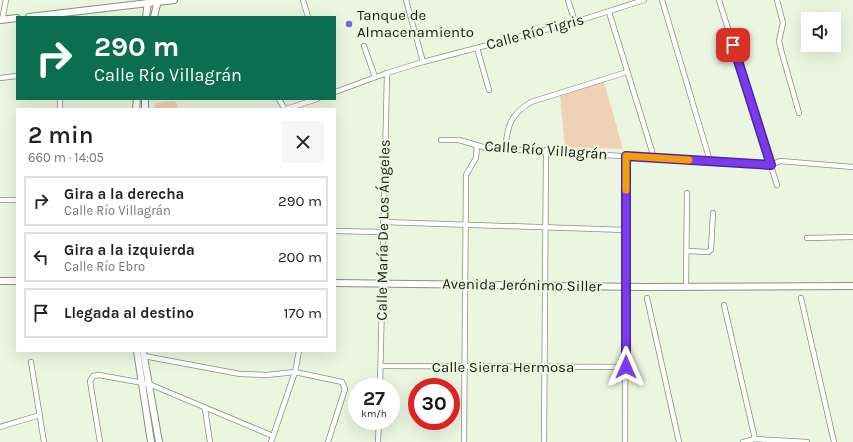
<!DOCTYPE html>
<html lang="es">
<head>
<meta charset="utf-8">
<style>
	:root { --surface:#fff; --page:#f6f6f6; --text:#222; --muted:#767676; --line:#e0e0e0 }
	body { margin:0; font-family:Karla,sans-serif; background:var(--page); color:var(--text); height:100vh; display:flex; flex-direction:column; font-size:15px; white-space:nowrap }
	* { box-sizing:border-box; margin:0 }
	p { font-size:13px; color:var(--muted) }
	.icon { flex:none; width:22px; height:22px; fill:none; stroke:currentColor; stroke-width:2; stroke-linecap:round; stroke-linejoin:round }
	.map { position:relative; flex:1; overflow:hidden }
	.side { position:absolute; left:16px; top:108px; width:320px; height:244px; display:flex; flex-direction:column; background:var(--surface); border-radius:0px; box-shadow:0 4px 16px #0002 }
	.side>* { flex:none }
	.banner { position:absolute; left:16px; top:16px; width:320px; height:84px; border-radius:0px; box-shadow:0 4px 16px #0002; background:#0b6e4f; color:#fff; overflow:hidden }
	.tools { position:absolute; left:801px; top:12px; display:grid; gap:8px }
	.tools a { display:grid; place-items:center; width:40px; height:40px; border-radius:0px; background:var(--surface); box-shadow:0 4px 16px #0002; font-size:20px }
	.speed { position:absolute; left:348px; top:378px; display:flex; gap:8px; font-size:20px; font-weight:700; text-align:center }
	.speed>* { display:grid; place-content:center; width:52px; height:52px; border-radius:50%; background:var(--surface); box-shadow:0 4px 16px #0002; line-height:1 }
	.speed small { font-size:10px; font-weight:400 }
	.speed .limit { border:6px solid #d22; background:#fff; color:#111 }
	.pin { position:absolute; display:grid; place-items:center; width:34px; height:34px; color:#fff; margin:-17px; border-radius:8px; box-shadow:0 2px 6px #0006 }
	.me { position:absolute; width:44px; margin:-22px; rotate:0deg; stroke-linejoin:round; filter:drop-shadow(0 0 3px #0008) }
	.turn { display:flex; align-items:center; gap:14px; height:84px; padding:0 12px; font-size:18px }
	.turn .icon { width:52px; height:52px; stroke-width:2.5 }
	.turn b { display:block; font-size:28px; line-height:34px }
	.round { display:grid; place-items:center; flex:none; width:42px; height:42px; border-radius:0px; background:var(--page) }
	.summary { display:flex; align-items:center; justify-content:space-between; height:68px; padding:0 12px }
	h1 { font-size:24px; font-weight:600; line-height:30px }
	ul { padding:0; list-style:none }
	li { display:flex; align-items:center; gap:12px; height:50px; margin:0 8px 6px; padding:0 4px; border:2px solid var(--line); border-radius:0px }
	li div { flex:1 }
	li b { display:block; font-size:15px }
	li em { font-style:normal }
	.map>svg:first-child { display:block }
</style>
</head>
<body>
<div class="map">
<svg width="853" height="442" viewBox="0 0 853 442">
	<rect width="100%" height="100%" fill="#ebf6e1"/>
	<g fill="#efd2b6">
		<path d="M604 82 623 149 565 147 560 96Z"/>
		<path d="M172 101 176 102 178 107 174 109H153L156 103Z"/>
	</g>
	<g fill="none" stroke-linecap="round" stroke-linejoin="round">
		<g stroke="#87917e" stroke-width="6">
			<g id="street">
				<path d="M303 0 308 17"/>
				<path d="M406 0 423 62"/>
				<path d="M568 0 575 22"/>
				<path d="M662 0 710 161"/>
				<path d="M719 0 777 185"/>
				<path d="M777 0 783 23 779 41 781 50 799 113"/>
				<path d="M609 12 654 158"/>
				<path d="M2 20 6 0"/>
				<path d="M364 46 375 77"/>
				<path d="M477 48 489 90"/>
				<path d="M0 78 17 76"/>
				<path d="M335 92 387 73 423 62 575 22 644 0"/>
				<path d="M279 99 284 108 286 109 317 99"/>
				<path d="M60 109V99"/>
				<path d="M441 140H459L486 148 771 165"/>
				<path d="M505 148C508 125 510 115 531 102L627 72"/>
				<path d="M771 165 780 161 853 167"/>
				<path d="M0 200H17"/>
				<path d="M383 222 626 230"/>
				<path d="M335 231 383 232"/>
				<path d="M807 238 853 237"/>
				<path d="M687 251 708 252 711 250 713 213"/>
				<path d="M686 287 687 193"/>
				<path d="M647 298 679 442"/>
				<path d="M801 298 834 442"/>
				<path d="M724 305 755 439"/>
				<path d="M144 356 240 374 267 375 295 372 342 382 345 389 328 442"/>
				<path d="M31 362 44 442"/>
				<path d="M381 366 626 367"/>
				<path d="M380 387 387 73"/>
				<path d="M205 409 210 442"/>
				<path d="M0 427 40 415"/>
				<path d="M100 442 90 381 93 376 99 375 149 384 273 436"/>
				<path d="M271 442 295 372 299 351"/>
				<path d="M378 442 379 421"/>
				<path d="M464 442 466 175 476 158 477 145"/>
				<path d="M544 442 546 150"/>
				<path d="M625 442 626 156"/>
				<path d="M743 442 755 439 807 442"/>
			</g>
		</g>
		<g stroke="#87917e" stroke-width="8">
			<g id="secondary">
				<path d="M29 17 174 0"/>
				<path d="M146 17 148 1"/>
				<path d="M154 17 158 0"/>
				<path d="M0 20 17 18"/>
				<path d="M136 109 137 99"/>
				<path d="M145 109V99"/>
				<path d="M0 281H17"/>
				<path d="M335 283 644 287 853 286"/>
				<path d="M137 351 151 442"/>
				<path d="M143 351 159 442"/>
			</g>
		</g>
		<use href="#street" stroke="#fff" stroke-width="4.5"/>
		<use href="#secondary" stroke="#fff" stroke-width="6"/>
	</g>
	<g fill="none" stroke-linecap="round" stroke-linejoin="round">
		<g stroke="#51269a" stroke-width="10">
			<path id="route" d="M626 367V156L771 165 733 45"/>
		</g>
		<use href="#route" stroke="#7c3aed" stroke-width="7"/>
		<path stroke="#f59e0b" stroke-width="7" d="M626 190V156L689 160"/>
	</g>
	<circle fill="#7767e2" stroke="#ebf6e1" stroke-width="1.5" cx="349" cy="24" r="4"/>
	<g text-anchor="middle" stroke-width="3.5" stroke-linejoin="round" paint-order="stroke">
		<g font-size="15" fill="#181b14" stroke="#ebf6e1" text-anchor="start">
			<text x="357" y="20">Tanque de<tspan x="357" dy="17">Almacenamiento</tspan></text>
		</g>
		<g font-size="15" fill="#181b14" stroke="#ebf6e1">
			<text transform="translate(535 32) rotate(-15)" y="5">Calle Río Tigris</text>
			<text transform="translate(546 150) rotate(4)" y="5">Calle Río Villagrán</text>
			<text transform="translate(383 230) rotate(-89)" y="5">Calle María De Los Ángeles</text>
			<text transform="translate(522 285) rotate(1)" y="5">Avenida Jerónimo Siller</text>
			<text x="503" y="372">Calle Sierra Hermosa</text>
		</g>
	</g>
</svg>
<div class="tools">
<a><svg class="icon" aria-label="sound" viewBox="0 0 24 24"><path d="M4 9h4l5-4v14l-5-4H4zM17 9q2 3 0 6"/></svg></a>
</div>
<div class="speed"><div>27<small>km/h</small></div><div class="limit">30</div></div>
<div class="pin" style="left:733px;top:45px;background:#d93025"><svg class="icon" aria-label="arrive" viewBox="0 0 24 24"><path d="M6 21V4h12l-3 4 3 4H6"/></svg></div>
<svg class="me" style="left:626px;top:367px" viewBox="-20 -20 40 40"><path d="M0-17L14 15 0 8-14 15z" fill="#7c3aed" stroke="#fff" stroke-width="4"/></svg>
<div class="banner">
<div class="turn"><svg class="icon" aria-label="right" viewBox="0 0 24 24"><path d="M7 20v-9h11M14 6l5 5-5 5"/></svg><div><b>290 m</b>Calle Río Villagrán</div></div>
</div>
<section class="side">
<div class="summary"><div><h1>2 min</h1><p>660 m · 14:05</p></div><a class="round"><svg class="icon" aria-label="close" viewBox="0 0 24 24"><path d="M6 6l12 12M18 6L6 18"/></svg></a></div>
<ul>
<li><svg class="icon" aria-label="right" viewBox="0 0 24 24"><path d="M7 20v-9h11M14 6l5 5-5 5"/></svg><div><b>Gira a la derecha</b><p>Calle Río Villagrán</p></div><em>290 m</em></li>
<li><svg class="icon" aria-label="left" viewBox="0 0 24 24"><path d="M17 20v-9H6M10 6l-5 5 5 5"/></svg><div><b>Gira a la izquierda</b><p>Calle Río Ebro</p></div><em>200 m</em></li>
<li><svg class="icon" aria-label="arrive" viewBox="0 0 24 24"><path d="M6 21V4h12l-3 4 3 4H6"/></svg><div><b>Llegada al destino</b></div><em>170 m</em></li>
</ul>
</section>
</div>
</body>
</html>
